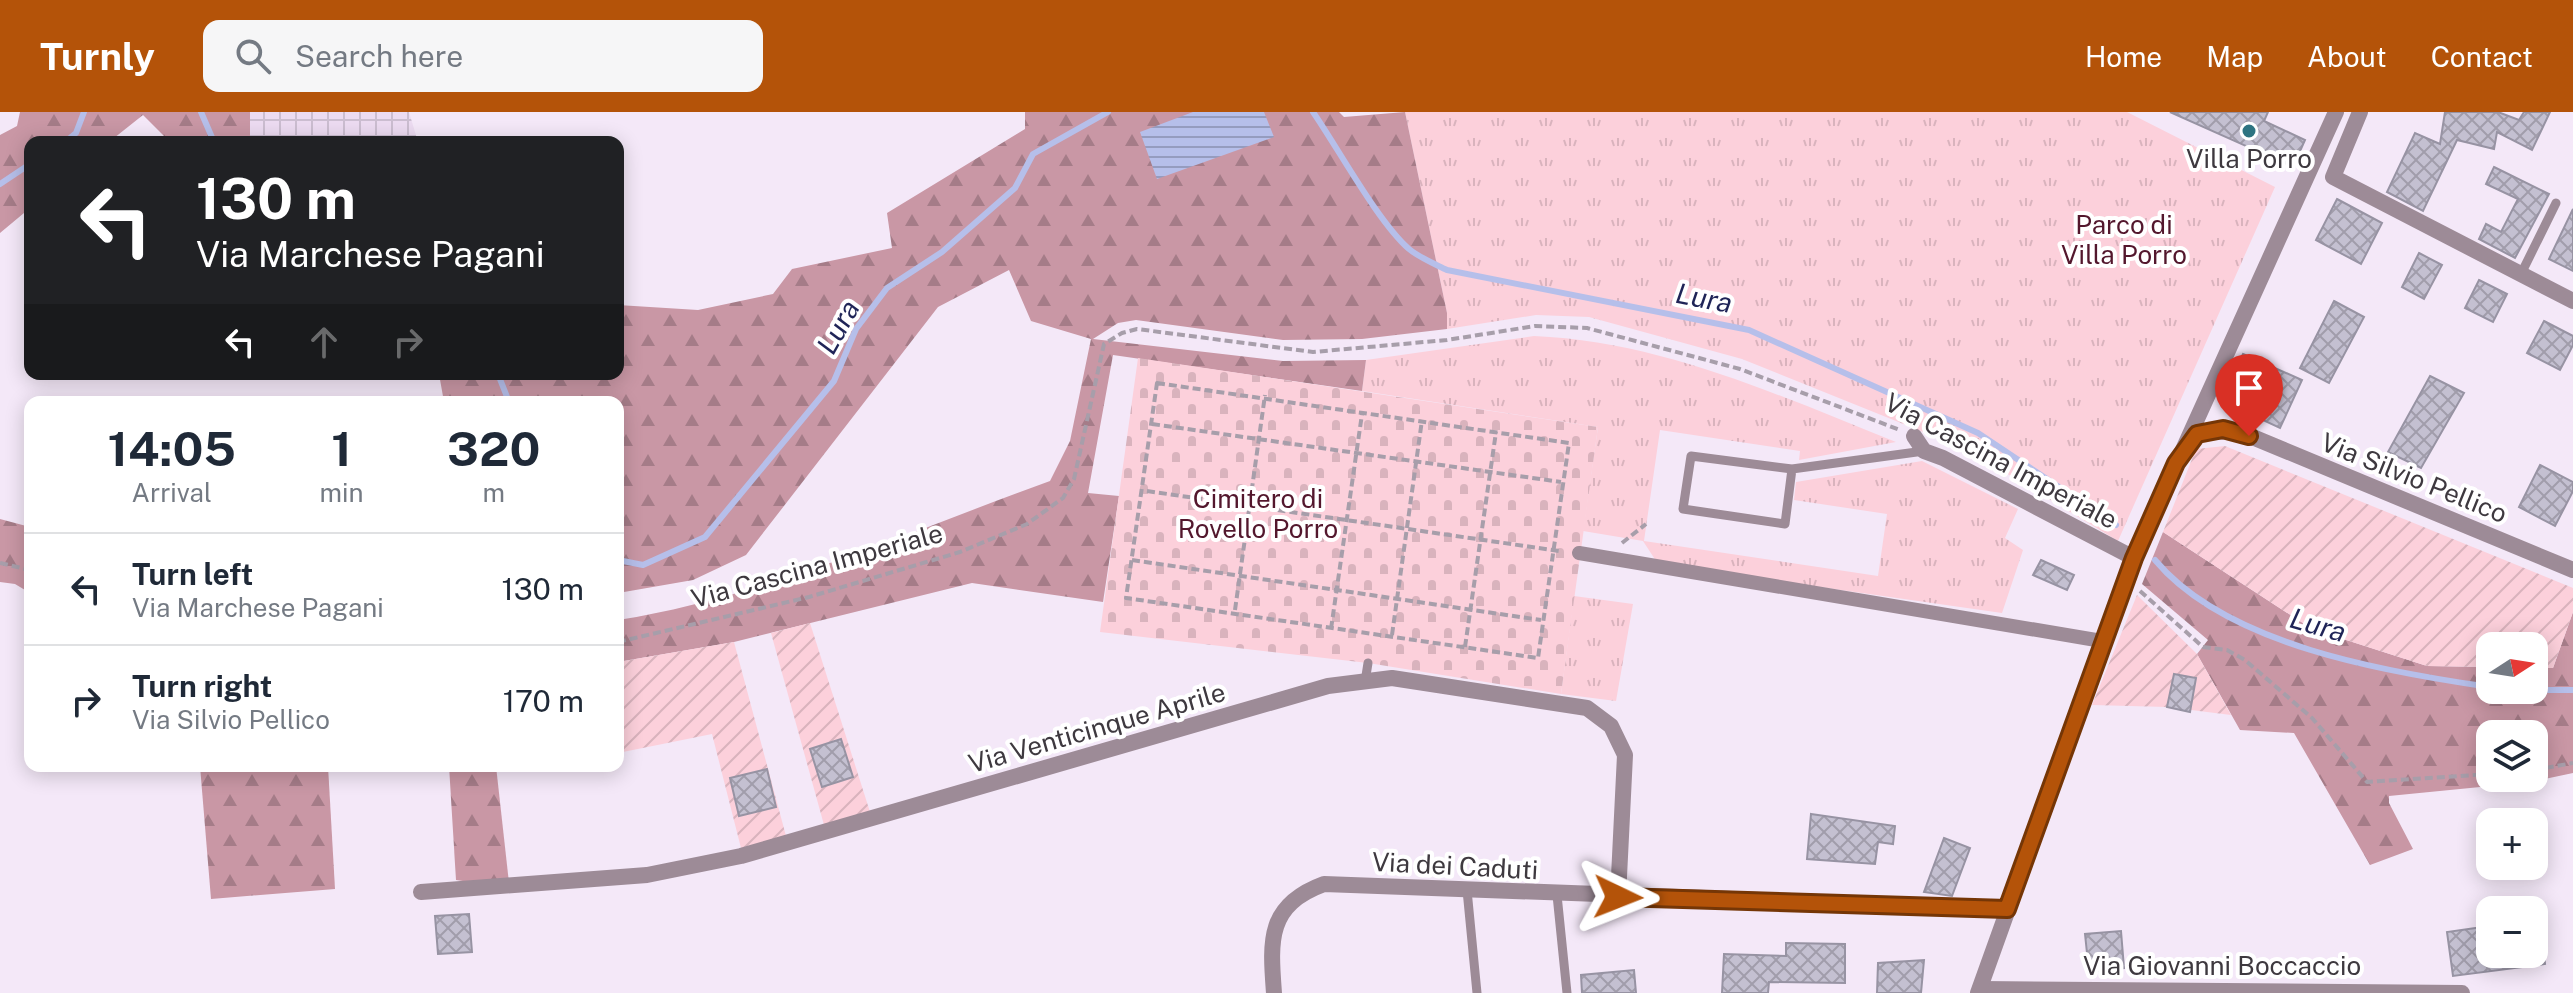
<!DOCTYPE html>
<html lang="en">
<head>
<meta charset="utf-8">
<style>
	:root { --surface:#fff; --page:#f6f6f7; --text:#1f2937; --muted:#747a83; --line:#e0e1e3; --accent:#b45309 }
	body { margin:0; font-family:"Public Sans",sans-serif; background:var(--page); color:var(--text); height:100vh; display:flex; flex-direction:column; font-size:30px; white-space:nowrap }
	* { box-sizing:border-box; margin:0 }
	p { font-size:26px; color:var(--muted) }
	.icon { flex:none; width:44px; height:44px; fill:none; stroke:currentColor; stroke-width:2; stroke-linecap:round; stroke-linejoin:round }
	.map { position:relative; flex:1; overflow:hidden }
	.panel { position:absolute; left:24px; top:284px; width:600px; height:376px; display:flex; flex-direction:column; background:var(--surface); border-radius:16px; box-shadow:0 4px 20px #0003 }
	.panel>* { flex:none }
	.guide { position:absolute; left:24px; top:24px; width:600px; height:244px; border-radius:16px; box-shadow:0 4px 20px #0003; background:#202124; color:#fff; overflow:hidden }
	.needle { width:52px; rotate:78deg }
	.fabs { position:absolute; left:2476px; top:520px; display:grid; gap:16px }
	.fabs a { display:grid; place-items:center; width:72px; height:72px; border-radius:16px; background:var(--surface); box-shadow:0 4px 20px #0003; font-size:40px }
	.pin { position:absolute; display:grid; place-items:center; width:68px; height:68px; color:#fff; margin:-82px -34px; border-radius:50% 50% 50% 0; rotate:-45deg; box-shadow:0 0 8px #0007 }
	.pin .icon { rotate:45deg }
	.me { position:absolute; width:88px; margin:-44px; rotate:92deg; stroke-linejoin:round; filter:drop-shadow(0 0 6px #0008) }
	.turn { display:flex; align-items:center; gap:28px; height:168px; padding:0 40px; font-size:36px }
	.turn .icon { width:104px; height:104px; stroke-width:2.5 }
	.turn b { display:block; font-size:56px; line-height:68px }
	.lanes { display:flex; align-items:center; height:76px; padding:0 40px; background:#0003; justify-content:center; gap:40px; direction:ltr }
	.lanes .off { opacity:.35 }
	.eta { display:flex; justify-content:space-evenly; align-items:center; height:136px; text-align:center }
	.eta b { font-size:48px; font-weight:700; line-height:56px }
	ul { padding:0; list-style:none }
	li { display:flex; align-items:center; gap:24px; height:112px; padding:0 40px; border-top:2px solid var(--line) }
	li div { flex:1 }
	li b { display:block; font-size:30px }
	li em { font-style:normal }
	header { display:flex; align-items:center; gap:48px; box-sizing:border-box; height:112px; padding:0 40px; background:var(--accent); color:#fff }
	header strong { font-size:38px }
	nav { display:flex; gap:44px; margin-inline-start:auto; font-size:28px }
	.search { width:560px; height:72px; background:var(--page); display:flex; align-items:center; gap:20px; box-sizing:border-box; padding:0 28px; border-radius:16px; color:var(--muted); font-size:30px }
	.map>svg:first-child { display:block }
</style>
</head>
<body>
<header>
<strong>Turnly</strong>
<div class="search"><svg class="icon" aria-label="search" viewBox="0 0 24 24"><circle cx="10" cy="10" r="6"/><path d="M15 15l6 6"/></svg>Search here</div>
<nav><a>Home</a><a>Map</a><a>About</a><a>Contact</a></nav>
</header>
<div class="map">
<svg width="2573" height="881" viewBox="0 0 2573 881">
	<defs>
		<pattern id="industrial-grid" width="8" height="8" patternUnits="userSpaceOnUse" patternTransform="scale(2)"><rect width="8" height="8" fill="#ecdbf1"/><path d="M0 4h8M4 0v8" fill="none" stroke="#cbbdd0"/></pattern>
		<pattern id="grass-tufts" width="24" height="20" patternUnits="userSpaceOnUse" patternTransform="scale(2)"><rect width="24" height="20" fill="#fcd0db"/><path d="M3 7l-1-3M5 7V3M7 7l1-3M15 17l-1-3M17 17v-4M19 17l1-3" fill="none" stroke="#d9b3bd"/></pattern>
		<pattern id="forest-firs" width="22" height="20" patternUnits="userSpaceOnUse" patternTransform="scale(2)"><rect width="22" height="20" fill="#c997a5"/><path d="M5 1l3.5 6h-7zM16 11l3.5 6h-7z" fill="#a57c88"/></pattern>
		<pattern id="cemetery-stones" width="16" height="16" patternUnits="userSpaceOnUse" patternTransform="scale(2)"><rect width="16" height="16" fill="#fcd0db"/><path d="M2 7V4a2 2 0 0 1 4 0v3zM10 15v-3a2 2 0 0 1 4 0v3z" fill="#d9b3bd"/></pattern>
		<pattern id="garden-furrows" width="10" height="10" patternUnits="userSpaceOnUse" patternTransform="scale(2)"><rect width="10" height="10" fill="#fcd0db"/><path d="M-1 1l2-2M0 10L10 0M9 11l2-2" fill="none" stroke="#d9b3bd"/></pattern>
		<pattern id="water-rules" width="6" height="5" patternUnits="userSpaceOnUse" patternTransform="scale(2)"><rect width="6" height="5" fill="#b6bfea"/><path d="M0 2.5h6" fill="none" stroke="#959cbf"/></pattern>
		<pattern id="building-cross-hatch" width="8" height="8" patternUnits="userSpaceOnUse" patternTransform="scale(2)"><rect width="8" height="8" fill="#c4c0d1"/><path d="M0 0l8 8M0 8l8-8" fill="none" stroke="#a19dab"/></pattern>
	</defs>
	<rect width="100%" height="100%" fill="#f4e8f8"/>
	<path fill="url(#industrial-grid)" d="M250 0H409L418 30H250Z"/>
	<g fill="url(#grass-tufts)">
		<path d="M1405 0H2127L2275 75 2118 429 1968 338 1742 247 1589 205 1536 203 1447 217V201Z"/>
		<path d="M1534 224C1661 229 1780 284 1896 330L1799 348 1800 339 1660 318 1644 429 1878 464 1887 402 1794 388 1796 370 1922 349 2018 397 2005 426 2023 438 2002 501 1658 452 1643 429 1583 419 1598 315 1362 279 1366 248Z"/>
		<path d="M1574 484 1633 492 1616 589 1561 582Z"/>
	</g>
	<g fill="url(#forest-firs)" fill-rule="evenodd">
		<path d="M20 0H250V30H170L143 3 109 30H30V96L0 121V23L17 14Z"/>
		<path d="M1025 0H1339L1344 5 1405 0 1447 201V217L1362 227 1283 228 1136 208 1118 211 1093 227 1283 249 1366 248 1362 279 1113 243 1088 381 1119 384 1103 490 972 471 734 530 618 550V508C767 484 909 420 1050 369L1070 329 1091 227 1031 209 1009 158 938 195 746 443 693 468 624 480 618 479V290H444L439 262H618V193L698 198 773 182 792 157 892 136 887 101 1025 17Z"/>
		<path d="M0 407 30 415V481L15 472 0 470Z"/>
		<path d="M2163 420 2312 517 2427 554 2490 555V578H2534V556H2553L2573 500V661L2531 670 2389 684V691L2413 737 2370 753 2294 621 2240 618 2197 542 2208 528 2142 472ZM2490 622H2534V666H2490Z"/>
		<path d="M200 654H328L335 777 211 787Z"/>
		<path d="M449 654H496L509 771 490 773 456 768Z"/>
	</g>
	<path fill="url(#cemetery-stones)" d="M1138 246 1598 315 1561 582 1368 551 1100 520Z"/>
	<g fill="url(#garden-furrows)">
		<path d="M2225 334 2573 476V500L2553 556H2534V534H2490V555L2427 554 2312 517 2163 420 2196 337Z"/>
		<path d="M2137 483 2197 542 2231 603 2167 595 2092 593Z"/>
		<path d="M810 511 870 700 824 713 771 521Z"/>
		<path d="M734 530 786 724 741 736 712 622 618 641V550Z"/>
	</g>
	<path fill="url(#water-rules)" d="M1193 0H1264L1274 25 1157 67 1140 20Z"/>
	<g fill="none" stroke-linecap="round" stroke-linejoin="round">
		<g stroke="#b6bfea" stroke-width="6">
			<path d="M201 0 214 30"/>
			<path d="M1313 0C1338 36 1378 110 1409 137 1420 146 1435 152 1447 158L1749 218 1978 321 2116 413"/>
			<path d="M65 30 76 21 84 0"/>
			<path d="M0 72 30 52"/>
			<path d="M498 262 509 290"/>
			<path d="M618 448 643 453 705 425 834 269 856 217 887 176 942 140 1015 76 1033 42 1108 0"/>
			<path d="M2155 448C2226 533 2385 560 2490 575"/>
			<path d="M2510 578H2573"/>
		</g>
	</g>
	<g fill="url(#building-cross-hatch)" stroke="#9793a3" stroke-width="2">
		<path d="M2170 0H2268L2264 9 2305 28 2293 55Z"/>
		<path d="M2445 0H2498L2519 8 2524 0H2550L2532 38 2497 20 2494 37 2457 28 2423 99 2387 80 2415 21 2440 32Z"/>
		<path d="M2494 55 2549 82 2515 146 2479 127 2486 112 2501 120 2518 87 2486 72Z"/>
		<path d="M2337 87 2382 111 2361 152 2316 128Z"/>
		<path d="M2573 97V159L2549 147Z"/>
		<path d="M2419 141 2442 153 2424 187 2402 175Z"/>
		<path d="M2479 168 2507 182 2493 210 2465 196Z"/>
		<path d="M2334 189 2364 205 2329 271 2300 256Z"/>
		<path d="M2544 209 2573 224V233L2560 258 2527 241Z"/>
		<path d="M2243 242 2302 268 2280 316 2222 289Z"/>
		<path d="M2430 264 2464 281 2421 356 2388 340Z"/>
		<path d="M2540 353 2573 370V379L2555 414 2519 395Z"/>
		<path d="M2041 448 2074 463 2067 478 2033 463Z"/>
		<path d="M2174 562 2196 566 2190 600 2167 595Z"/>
		<path d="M841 627 853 665 822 675 810 637Z"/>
		<path d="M767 657 776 695 739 704 730 666Z"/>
		<path d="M1811 702 1895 714 1893 732 1878 730 1875 752 1807 747Z"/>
		<path d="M1944 726 1970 736 1952 784 1924 780Z"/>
		<path d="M469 802 472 840 438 842 435 804Z"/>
		<path d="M2490 814V842H2544L2545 852 2453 864 2447 820Z"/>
		<path d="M2121 819 2124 856 2089 860 2085 822Z"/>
		<path d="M1786 831 1845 832V871L1769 870 1768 881H1722L1724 842 1786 844Z"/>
		<path d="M1924 848 1921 881H1877L1878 851Z"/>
		<path d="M1634 858 1636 881H1582L1581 863Z"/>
	</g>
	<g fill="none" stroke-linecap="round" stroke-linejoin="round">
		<g stroke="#a79eaa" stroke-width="4" stroke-dasharray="8 4" stroke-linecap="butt">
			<path d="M1157 271 1569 331 1538 546 1126 486Z"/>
			<path d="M1152 312 1561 370"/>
			<path d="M1147 379 1559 439"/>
			<path d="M1622 431 1646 412"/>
			<path d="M1132 448 1541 508"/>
			<path d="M0 451 30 458"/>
			<path d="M2140 479 2203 535 2227 538 2245 548 2312 606 2367 670 2490 662"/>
			<path d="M1235 498 1265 283"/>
			<path d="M1331 517 1362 302"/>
			<path d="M1392 523 1422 308"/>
			<path d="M618 530 809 485 960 440 1027 412 1063 386 1074 367 1104 232 1122 221 1137 217 1313 240 1447 228 1535 214 1587 216 1740 257 1900 318"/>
			<path d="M1465 535 1496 320"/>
			<path d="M2534 658 2573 651"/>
		</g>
		<g stroke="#9d8b97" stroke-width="9">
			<path d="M2521 162 2556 91"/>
			<path d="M1792 357 1785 412 1683 397 1691 344 1792 357 1924 339"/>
			<path d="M1365 570 1368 551"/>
			<path d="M1467 778 1477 881"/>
			<path d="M1557 783 1567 881"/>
		</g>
		<path stroke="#9d8b97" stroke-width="14" d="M1579 441 2102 529"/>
		<g stroke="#9d8b97" stroke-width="16">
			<path d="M2360 0 2333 65 2573 189"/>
			<path d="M1914 324 1924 339 1943 346 2134 446"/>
			<path d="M2190 327 2205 320 2238 319 2573 458"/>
			<path d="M421 780 647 763 741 744 1328 574 1392 566 1587 596 1611 614 1625 643 1618 785"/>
			<path d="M1980 877 2462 881"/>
			<path d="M1274 881C1270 828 1267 793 1324 772L2007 797"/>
			<path d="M1978 881 2134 446 2336 0"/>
		</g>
	</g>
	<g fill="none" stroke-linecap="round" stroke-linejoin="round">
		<g stroke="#753606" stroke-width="20">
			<path id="route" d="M1618 785 2007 797 2134 446 2176 351 2197 322 2223 317 2249 324"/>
		</g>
		<use href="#route" stroke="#b45309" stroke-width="14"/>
	</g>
	<circle fill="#2e7481" stroke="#fff" stroke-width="3" cx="2249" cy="19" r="8"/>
	<g text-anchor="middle" stroke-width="8" stroke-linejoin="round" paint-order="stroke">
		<g font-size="26" fill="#3e393f" stroke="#fff">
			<text x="2249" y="56">Villa Porro</text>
		</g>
		<g font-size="26" fill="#53172d" stroke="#fff">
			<text x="2124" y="122">Parco di<tspan x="2124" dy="30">Villa Porro</tspan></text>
			<text x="1258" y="396">Cimitero di<tspan x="1258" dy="30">Rovello Porro</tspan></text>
		</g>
		<g font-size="26" fill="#3e393f" stroke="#fff">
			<text transform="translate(2001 349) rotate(28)" y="9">Via Cascina Imperiale</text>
			<text transform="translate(2414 366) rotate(22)" y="9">Via Silvio Pellico</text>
			<text transform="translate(817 454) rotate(-15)" y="9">Via Cascina Imperiale</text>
			<text transform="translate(1097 616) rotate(-16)" y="9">Via Venticinque Aprile</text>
			<text transform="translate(1455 754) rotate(3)" y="9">Via dei Caduti</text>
			<text x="2222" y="863">Via Giovanni Boccaccio</text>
		</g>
		<g font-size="28" font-style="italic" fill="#1f2457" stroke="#fff">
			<text transform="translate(1704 186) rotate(11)" y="10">Lura</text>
			<text transform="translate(838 215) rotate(-61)" y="10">Lura</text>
			<text transform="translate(2318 513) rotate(16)" y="10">Lura</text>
		</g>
	</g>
</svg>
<div class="fabs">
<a><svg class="needle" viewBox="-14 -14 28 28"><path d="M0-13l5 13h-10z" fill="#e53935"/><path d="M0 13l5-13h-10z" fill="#747a83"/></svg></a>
<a><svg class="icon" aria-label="layers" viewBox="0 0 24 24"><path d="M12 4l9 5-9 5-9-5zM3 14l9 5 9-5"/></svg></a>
<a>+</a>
<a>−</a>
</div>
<div class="pin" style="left:2249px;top:324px;background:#d93025"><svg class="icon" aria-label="arrive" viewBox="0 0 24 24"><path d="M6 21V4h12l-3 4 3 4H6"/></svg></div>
<svg class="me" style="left:1618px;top:785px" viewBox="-20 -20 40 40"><path d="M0-17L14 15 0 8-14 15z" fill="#b45309" stroke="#fff" stroke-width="4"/></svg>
<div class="guide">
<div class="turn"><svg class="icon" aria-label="left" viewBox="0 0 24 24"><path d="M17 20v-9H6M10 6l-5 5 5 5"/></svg><div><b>130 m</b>Via Marchese Pagani</div></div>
<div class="lanes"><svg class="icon" aria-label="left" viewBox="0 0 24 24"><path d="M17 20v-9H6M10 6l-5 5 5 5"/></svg><svg class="icon off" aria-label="ahead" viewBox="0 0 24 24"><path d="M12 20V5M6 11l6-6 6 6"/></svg><svg class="icon off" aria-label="right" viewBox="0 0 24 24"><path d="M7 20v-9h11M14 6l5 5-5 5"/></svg></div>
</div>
<section class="panel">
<div class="eta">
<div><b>14:05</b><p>Arrival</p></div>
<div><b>1</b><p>min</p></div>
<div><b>320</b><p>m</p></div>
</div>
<ul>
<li><svg class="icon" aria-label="left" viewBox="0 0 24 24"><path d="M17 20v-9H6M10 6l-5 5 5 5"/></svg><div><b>Turn left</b><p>Via Marchese Pagani</p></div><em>130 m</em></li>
<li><svg class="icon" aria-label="right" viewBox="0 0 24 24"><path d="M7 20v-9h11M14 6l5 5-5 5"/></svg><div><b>Turn right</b><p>Via Silvio Pellico</p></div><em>170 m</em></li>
</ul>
</section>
</div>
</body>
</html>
